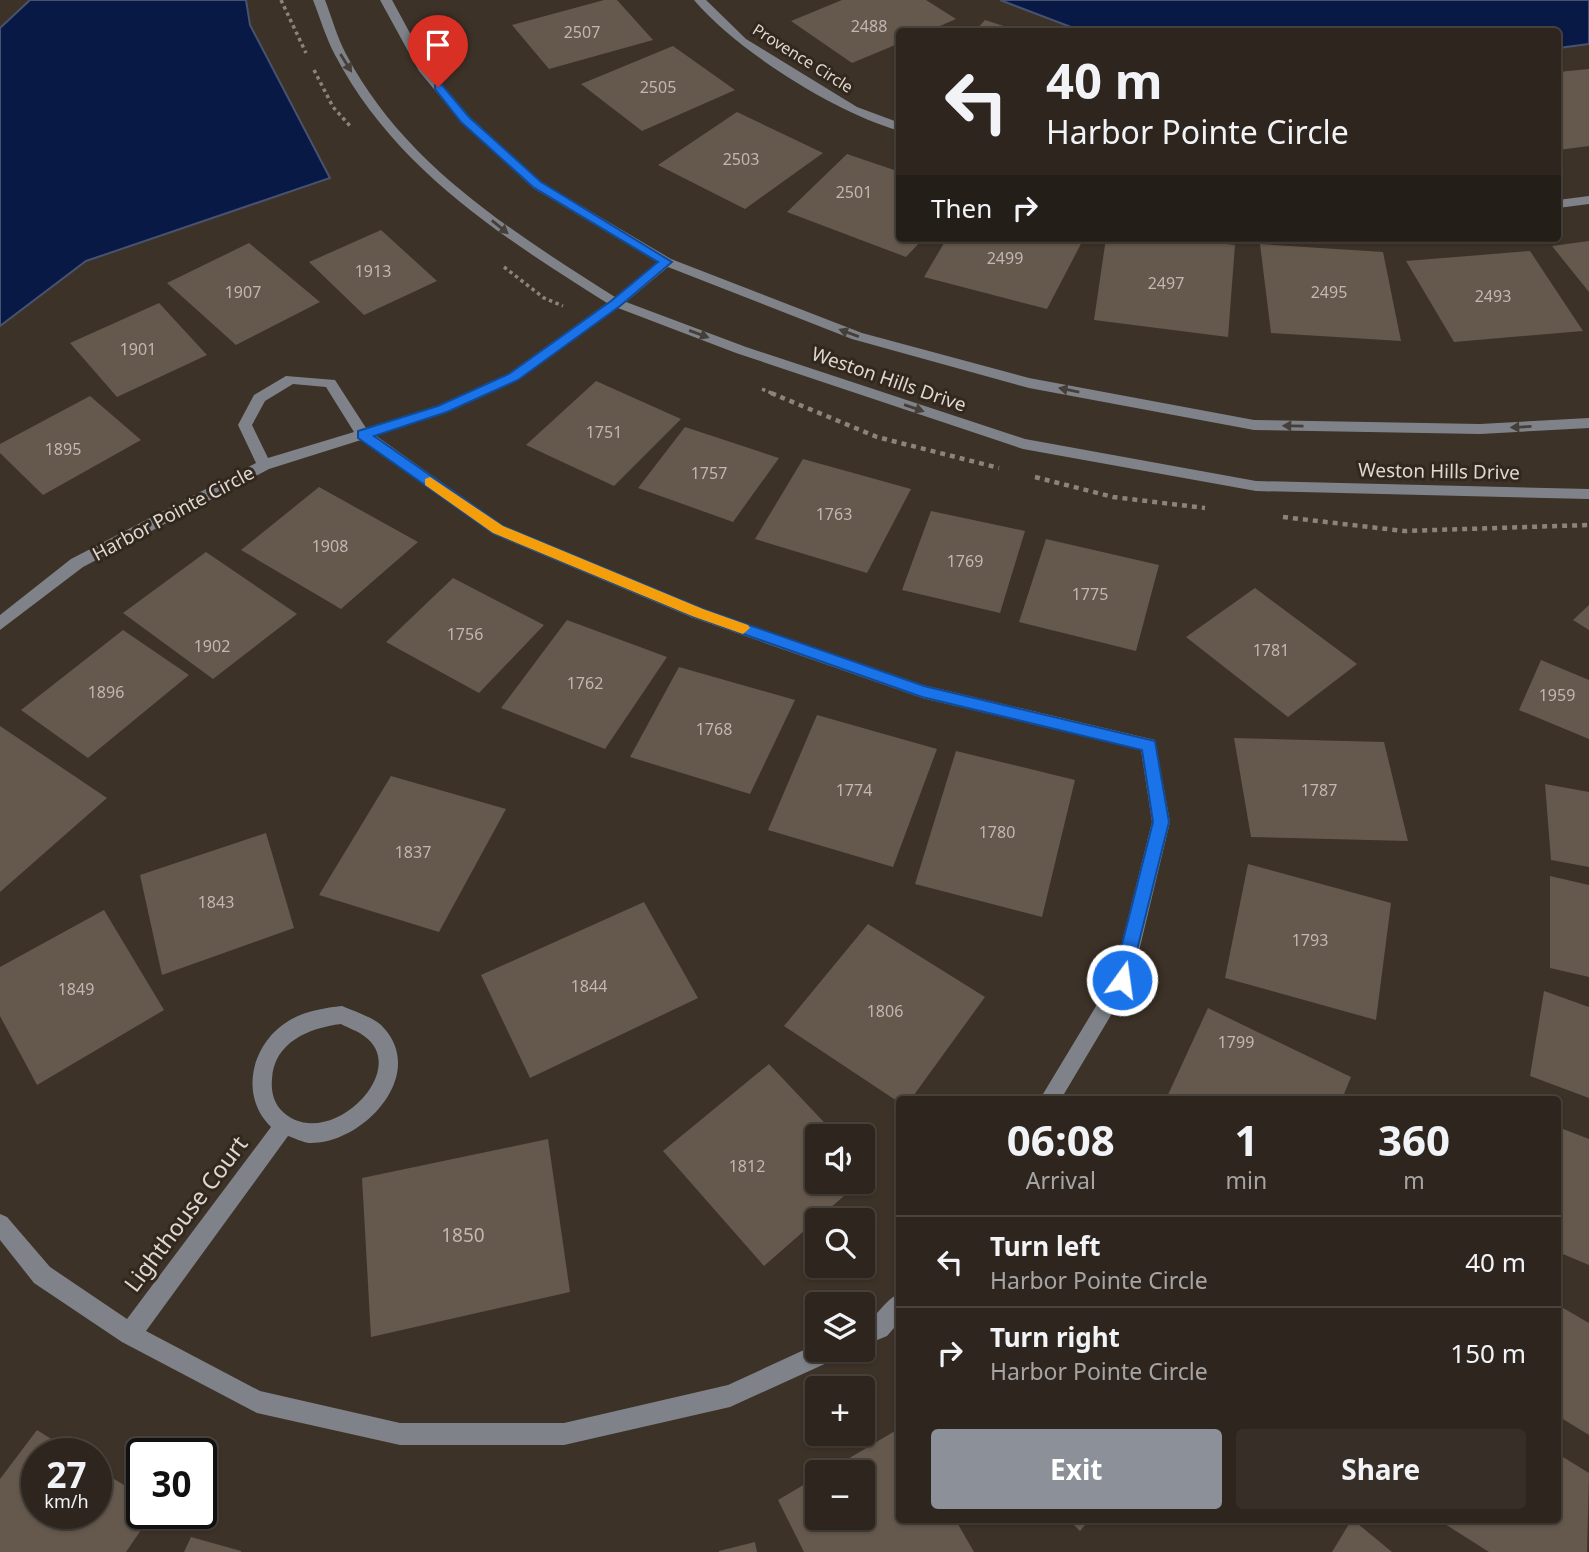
<!DOCTYPE html>
<html lang="en">
<head>
<meta charset="utf-8">
<style>
	:root { --surface:#2e261e; --page:#362e27; --text:#f1f3f6; --muted:#a7a5a4; --line:#49433c; --accent:#8c9099 }
	body { margin:0; font-family:"Noto Sans",sans-serif; background:var(--page); color:var(--text); height:100vh; display:flex; flex-direction:column; font-size:26px; white-space:nowrap }
	* { box-sizing:border-box; margin:0 }
	p { font-size:23px; color:var(--muted) }
	.icon { flex:none; width:38px; height:38px; fill:none; stroke:currentColor; stroke-width:2; stroke-linecap:round; stroke-linejoin:round }
	.map { position:relative; flex:1; overflow:hidden }
	.drawer { position:absolute; left:896px; top:1096px; width:665px; height:427px; display:flex; flex-direction:column; background:var(--surface); border-radius:7px; box-shadow:0 2px 5px #0004,0 0 0 2px var(--line) }
	.drawer>* { flex:none }
	.banner { position:absolute; left:896px; top:28px; width:665px; height:214px; border-radius:7px; box-shadow:0 2px 5px #0004,0 0 0 2px var(--line); background:#2e261e; color:var(--text); overflow:hidden }
	.controls { position:absolute; left:805px; top:1124px; display:grid; gap:14px }
	.controls a { display:grid; place-items:center; width:70px; height:70px; border-radius:7px; background:var(--surface); box-shadow:0 2px 5px #0004,0 0 0 2px var(--line); font-size:35px }
	.speed { position:absolute; left:21px; top:1438px; display:flex; gap:14px; font-size:35px; font-weight:700; text-align:center }
	.speed>* { display:grid; place-content:center; width:91px; height:91px; border-radius:50%; background:var(--surface); box-shadow:0 2px 5px #0004,0 0 0 2px var(--line); line-height:1 }
	.speed small { font-size:18px; font-weight:400 }
	.speed .limit { border:4px solid #111; border-radius:10px; background:#fff; color:#111 }
	.pin { position:absolute; display:grid; place-items:center; width:60px; height:60px; color:#fff; margin:-72px -30px; border-radius:50% 50% 50% 0; rotate:-45deg; box-shadow:0 0 7px #0007 }
	.pin .icon { rotate:45deg }
	.me { position:absolute; width:77px; margin:-38px; rotate:14deg; stroke-linejoin:round; filter:drop-shadow(0 0 5px #0008) }
	.turn { display:flex; align-items:center; gap:24px; height:147px; padding:0 35px; font-size:32px }
	.turn .icon { width:91px; height:91px; stroke-width:2.5 }
	.turn b { display:block; font-size:49px; line-height:60px }
	.then { display:flex; align-items:center; height:66px; padding:0 35px; background:#0003; gap:14px; font-size:26px }
	.eta { display:flex; justify-content:space-evenly; align-items:center; height:119px; text-align:center }
	.eta b { font-size:42px; font-weight:700; line-height:49px }
	.action { display:flex; gap:14px; margin-top:auto; padding:14px 35px }
	.action a { flex:1; height:80px; border-radius:7px; background:var(--accent); color:#fff; font-size:28px; font-weight:700; line-height:80px; text-align:center }
	.action a+a { background:var(--page); color:var(--text) }
	ul { padding:0; list-style:none }
	li { display:flex; align-items:center; gap:21px; height:91px; padding:0 35px; border-top:2px solid var(--line) }
	li div { flex:1 }
	li b { display:block; font-size:26px }
	li em { font-style:normal }
	.map>svg:first-child { display:block }
</style>
</head>
<body>
<div class="map">
<svg width="1589" height="1552" viewBox="0 0 1589 1552">
	<rect width="100%" height="100%" fill="#3d3228"/>
	<g fill="#081946" stroke="#485270" stroke-width="2">
		<path d="M30 0H246L250 25 330 178 86 261 0 326V28Z"/>
		<path d="M1000 0H1589V44L1558 48V32H1084Z"/>
	</g>
	<g fill="#65584d">
		<path d="M604 0H617L653 40 549 69 512 25Z"/>
		<path d="M842 0H926L956 19 926 32H900V43L852 63 791 21Z"/>
		<path d="M985 20 1019 31V32H974Z"/>
		<path d="M673 46 735 90 642 131 581 84Z"/>
		<path d="M1589 69V146L1558 150V72Z"/>
		<path d="M737 112 823 153 745 209 658 165Z"/>
		<path d="M847 154 900 172V238H924L906 257 787 212Z"/>
		<path d="M381 230 437 281 364 315 309 262Z"/>
		<path d="M947 238H1084L1047 309 924 277Z"/>
		<path d="M1106 238H1177L1235 245 1228 337 1094 320Z"/>
		<path d="M1589 241V292L1552 246Z"/>
		<path d="M249 243 320 302 236 345 167 283Z"/>
		<path d="M1260 244 1383 252 1401 341 1271 333Z"/>
		<path d="M1530 251 1583 331 1454 342 1406 261Z"/>
		<path d="M159 303 207 355 117 397 70 343Z"/>
		<path d="M596 381 681 419 614 486 526 445Z"/>
		<path d="M90 396 141 440 43 495 0 453V444Z"/>
		<path d="M685 427 779 458 733 522 638 488Z"/>
		<path d="M803 459 911 489 867 573 755 539Z"/>
		<path d="M319 487 418 542 341 609 241 550Z"/>
		<path d="M931 511 1025 531 1000 613 902 590Z"/>
		<path d="M1046 539 1159 565 1136 651 1019 622Z"/>
		<path d="M206 552 297 614 213 679 123 613Z"/>
		<path d="M453 578 544 625 479 693 386 642Z"/>
		<path d="M1255 588 1357 664 1288 717 1186 637Z"/>
		<path d="M1589 605V630L1573 620Z"/>
		<path d="M567 620 667 657 605 749 501 708Z"/>
		<path d="M123 630 189 675 88 758 21 710Z"/>
		<path d="M1541 660 1589 680V739L1519 710Z"/>
		<path d="M679 667 795 700 750 794 630 757Z"/>
		<path d="M817 715 937 749 893 867 768 830Z"/>
		<path d="M0 726 107 798 0 892Z"/>
		<path d="M1234 738 1384 742 1408 841 1251 837Z"/>
		<path d="M956 751 1075 780 1042 917 915 884Z"/>
		<path d="M391 776 506 809 439 932 319 895Z"/>
		<path d="M1545 784 1589 792V867L1551 860Z"/>
		<path d="M266 833 294 928 162 975 140 875Z"/>
		<path d="M1248 864 1391 903 1376 1020 1225 978Z"/>
		<path d="M1550 876 1589 885V977L1550 968Z"/>
		<path d="M644 902 698 998 530 1078 481 975Z"/>
		<path d="M104 910 164 1010 37 1085 0 1016V967Z"/>
		<path d="M868 924 985 997 911 1099H900V1103L784 1026Z"/>
		<path d="M1544 991 1589 1007V1098L1530 1076Z"/>
		<path d="M1208 1008 1351 1077 1342 1099H1166Z"/>
		<path d="M769 1064 837 1136H817V1181H861L764 1266 663 1151Z"/>
		<path d="M1558 1127 1589 1139V1265L1558 1252Z"/>
		<path d="M548 1139 570 1292 371 1337 362 1178Z"/>
		<path d="M1558 1305 1589 1323V1435L1558 1416Z"/>
		<path d="M900 1428V1519H955L974 1552H804L778 1500 817 1477V1517H863V1472H826Z"/>
		<path d="M37 1430 75 1454H37V1514H96V1468L142 1496V1514H152L126 1552H0V1479Z"/>
		<path d="M1558 1454 1589 1473 1587 1552H1489L1437 1519H1558Z"/>
		<path d="M1068 1519H1090L1080 1531Z"/>
		<path d="M1352 1519 1392 1552H1332Z"/>
		<path d="M191 1537 241 1551V1552H184Z"/>
		<path d="M755 1542 757 1552H719V1551Z"/>
	</g>
	<g fill="none" stroke-linecap="round" stroke-linejoin="round">
		<g stroke="#8c837b" stroke-width="3.5" stroke-dasharray="3.5 3.5" stroke-linecap="butt">
			<path d="M281 0 306 53"/>
			<path d="M314 70 333 107 351 127"/>
			<path d="M504 267 544 298 563 306"/>
			<path d="M762 389 776 395"/>
		</g>
		<g stroke="#8c837b" stroke-width="4.5" stroke-dasharray="5 5" stroke-linecap="butt">
			<path d="M771 393 877 437 999 468"/>
			<path d="M1035 477 1113 497 1205 508"/>
			<path d="M1283 517 1404 531 1589 525"/>
		</g>
		<g fill="#7f8389" fill-rule="evenodd">
			<path d="M313 0H325C332 18 337 37 346 54 404 165 513 232 615 297L657 262 533 188 461 122 419 71 380 0H392L430 70 469 116 541 182 671 259 862 333 1029 378 1254 420 1480 424 1589 418V428L1480 434 1254 430 1029 388 852 339 668 267 626 302 746 347 1025 439 1256 481 1589 489V499L1256 491 1023 449 736 353 618 308 518 380 447 412 375 435 503 526 703 609 923 685 1155 740 1170 822 1132 980 1061 1099H1040L1113 978 1152 822 1141 750 922 698 691 617 493 534 361 440 269 469 83 567 0 630V615L71 559 256 463 238 425 254 395 286 376 335 380 366 428 437 406 508 374 607 303C502 237 394 168 335 55 326 38 320 18 313 0ZM293 384 326 387 354 432 268 458 252 425 265 401Z"/>
			<path d="M694 0H706L746 39 857 107 900 123V131C836 113 737 51 694 0Z"/>
			<path d="M1589 196V204L1558 208V200Z"/>
			<path d="M342 1006C354 1011 372 1017 381 1025 430 1073 363 1145 309 1143 302 1142 294 1138 288 1136L146 1331 260 1391 400 1423H564L728 1385 817 1344V1349H843L840 1357 730 1407 564 1445H400L257 1413 122 1342 34 1283 0 1240V1214L7 1217 50 1267 127 1319 271 1127C238 1095 252 1042 290 1020 305 1011 324 1008 342 1006ZM341 1024C348 1028 358 1031 364 1036 414 1071 324 1157 280 1109 273 1100 271 1090 272 1079 274 1042 309 1028 341 1024Z"/>
			<path d="M900 1293V1321L887 1336 863 1346V1324C878 1317 884 1300 900 1293Z"/>
		</g>
	</g>
	<defs><path id="oneway-solid" d="M-6-.8H1V-3.2L6.5 0L1 3.2V.8H-6Z" transform="scale(1.75)"/></defs>
	<g fill="#463f39">
		<use href="#oneway-solid" transform="translate(346 63) rotate(58)"/>
		<use href="#oneway-solid" transform="translate(500 227) rotate(39)"/>
		<use href="#oneway-solid" transform="translate(849 333) rotate(-160)"/>
		<use href="#oneway-solid" transform="translate(699 334) rotate(20)"/>
		<use href="#oneway-solid" transform="translate(1069 390) rotate(-169)"/>
		<use href="#oneway-solid" transform="translate(914 408) rotate(19)"/>
		<use href="#oneway-solid" transform="translate(1293 426) rotate(-179)"/>
		<use href="#oneway-solid" transform="translate(1521 427) rotate(177)"/>
	</g>
	<path fill="#1a73e8" stroke="#114b97" stroke-width="2" d="M435 85H442L469 117 541 182 672 262 620 306 518 380 447 412 374 436 503 526 703 609 924 686 1155 741 1169 822 1128 986 1122 988 1116 986 1113 980 1153 822 1142 750 922 697 692 616 493 533 358 438V431L438 406 509 374 611 301 658 262 533 187 461 122 435 89Z"/>
	<path fill="#f59e0b" d="M430 477 503 526 703 609 748 625 750 628 743 634 692 616 493 533 425 485V479Z"/>
	<g text-anchor="middle" stroke-width="6" stroke-linejoin="round" paint-order="stroke">
		<g font-size="16" fill="#c0b8b1">
			<text x="869" y="32">2488</text>
			<text x="582" y="38">2507</text>
			<text x="658" y="93">2505</text>
			<text x="741" y="165">2503</text>
			<text x="854" y="198">2501</text>
			<text x="1005" y="264">2499</text>
			<text x="373" y="277">1913</text>
			<text x="1166" y="289">2497</text>
			<text x="243" y="298">1907</text>
			<text x="1329" y="298">2495</text>
			<text x="1493" y="302">2493</text>
			<text x="138" y="355">1901</text>
			<text x="604" y="438">1751</text>
			<text x="63" y="455">1895</text>
			<text x="709" y="479">1757</text>
			<text x="834" y="520">1763</text>
			<text x="330" y="552">1908</text>
			<text x="965" y="567">1769</text>
			<text x="1090" y="600">1775</text>
			<text x="465" y="640">1756</text>
			<text x="212" y="652">1902</text>
			<text x="1271" y="656">1781</text>
			<text x="585" y="689">1762</text>
			<text x="106" y="698">1896</text>
			<text x="1557" y="701">1959</text>
			<text x="714" y="735">1768</text>
			<text x="854" y="796">1774</text>
			<text x="1319" y="796">1787</text>
			<text x="997" y="838">1780</text>
			<text x="413" y="858">1837</text>
			<text x="216" y="908">1843</text>
			<text x="1310" y="946">1793</text>
			<text x="589" y="992">1844</text>
			<text x="76" y="995">1849</text>
			<text x="885" y="1017">1806</text>
			<text x="1236" y="1048">1799</text>
			<text x="747" y="1172">1812</text>
		</g>
		<g font-size="16" fill="#dfd8d2" stroke="#33281e">
			<text transform="translate(803 58) rotate(32)" y="6">Provence Circle</text>
		</g>
		<g font-size="19" fill="#dfd8d2" stroke="#33281e">
			<text transform="translate(889 379) rotate(19)" y="7">Weston Hills Drive</text>
			<text transform="translate(1439 471) rotate(1)" y="7">Weston Hills Drive</text>
			<text transform="translate(173 513) rotate(-28)" y="7">Harbor Pointe Circle</text>
		</g>
		<g font-size="19" fill="#c0b8b1">
			<text x="463" y="1242">1850</text>
		</g>
		<g font-size="23" fill="#dfd8d2" stroke="#33281e">
			<text transform="translate(186 1214) rotate(-53)" y="8">Lighthouse Court</text>
		</g>
	</g>
</svg>
<div class="controls">
<a><svg class="icon" aria-label="sound" viewBox="0 0 24 24"><path d="M4 9h4l5-4v14l-5-4H4zM17 9q2 3 0 6"/></svg></a>
<a><svg class="icon" aria-label="search" viewBox="0 0 24 24"><circle cx="10" cy="10" r="6"/><path d="M15 15l6 6"/></svg></a>
<a><svg class="icon" aria-label="layers" viewBox="0 0 24 24"><path d="M12 4l9 5-9 5-9-5zM3 14l9 5 9-5"/></svg></a>
<a>+</a>
<a>−</a>
</div>
<div class="speed"><div>27<small>km/h</small></div><div class="limit">30</div></div>
<div class="pin" style="left:438px;top:87px;background:#d93025"><svg class="icon" aria-label="arrive" viewBox="0 0 24 24"><path d="M6 21V4h12l-3 4 3 4H6"/></svg></div>
<svg class="me" style="left:1122px;top:980px" viewBox="-20 -20 40 40"><circle r="17" fill="#1a73e8" stroke="#fff" stroke-width="3"/><path d="M0-11L8 9 0 5-8 9z" fill="#fff"/></svg>
<div class="banner">
<div class="turn"><svg class="icon" aria-label="left" viewBox="0 0 24 24"><path d="M17 20v-9H6M10 6l-5 5 5 5"/></svg><div><b>40 m</b>Harbor Pointe Circle</div></div>
<div class="then">Then<svg class="icon" aria-label="right" viewBox="0 0 24 24"><path d="M7 20v-9h11M14 6l5 5-5 5"/></svg></div>
</div>
<section class="drawer">
<div class="eta">
<div><b>06:08</b><p>Arrival</p></div>
<div><b>1</b><p>min</p></div>
<div><b>360</b><p>m</p></div>
</div>
<ul>
<li><svg class="icon" aria-label="left" viewBox="0 0 24 24"><path d="M17 20v-9H6M10 6l-5 5 5 5"/></svg><div><b>Turn left</b><p>Harbor Pointe Circle</p></div><em>40 m</em></li>
<li><svg class="icon" aria-label="right" viewBox="0 0 24 24"><path d="M7 20v-9h11M14 6l5 5-5 5"/></svg><div><b>Turn right</b><p>Harbor Pointe Circle</p></div><em>150 m</em></li>
</ul>
<div class="action"><a>Exit</a><a>Share</a></div>
</section>
</div>
</body>
</html>
